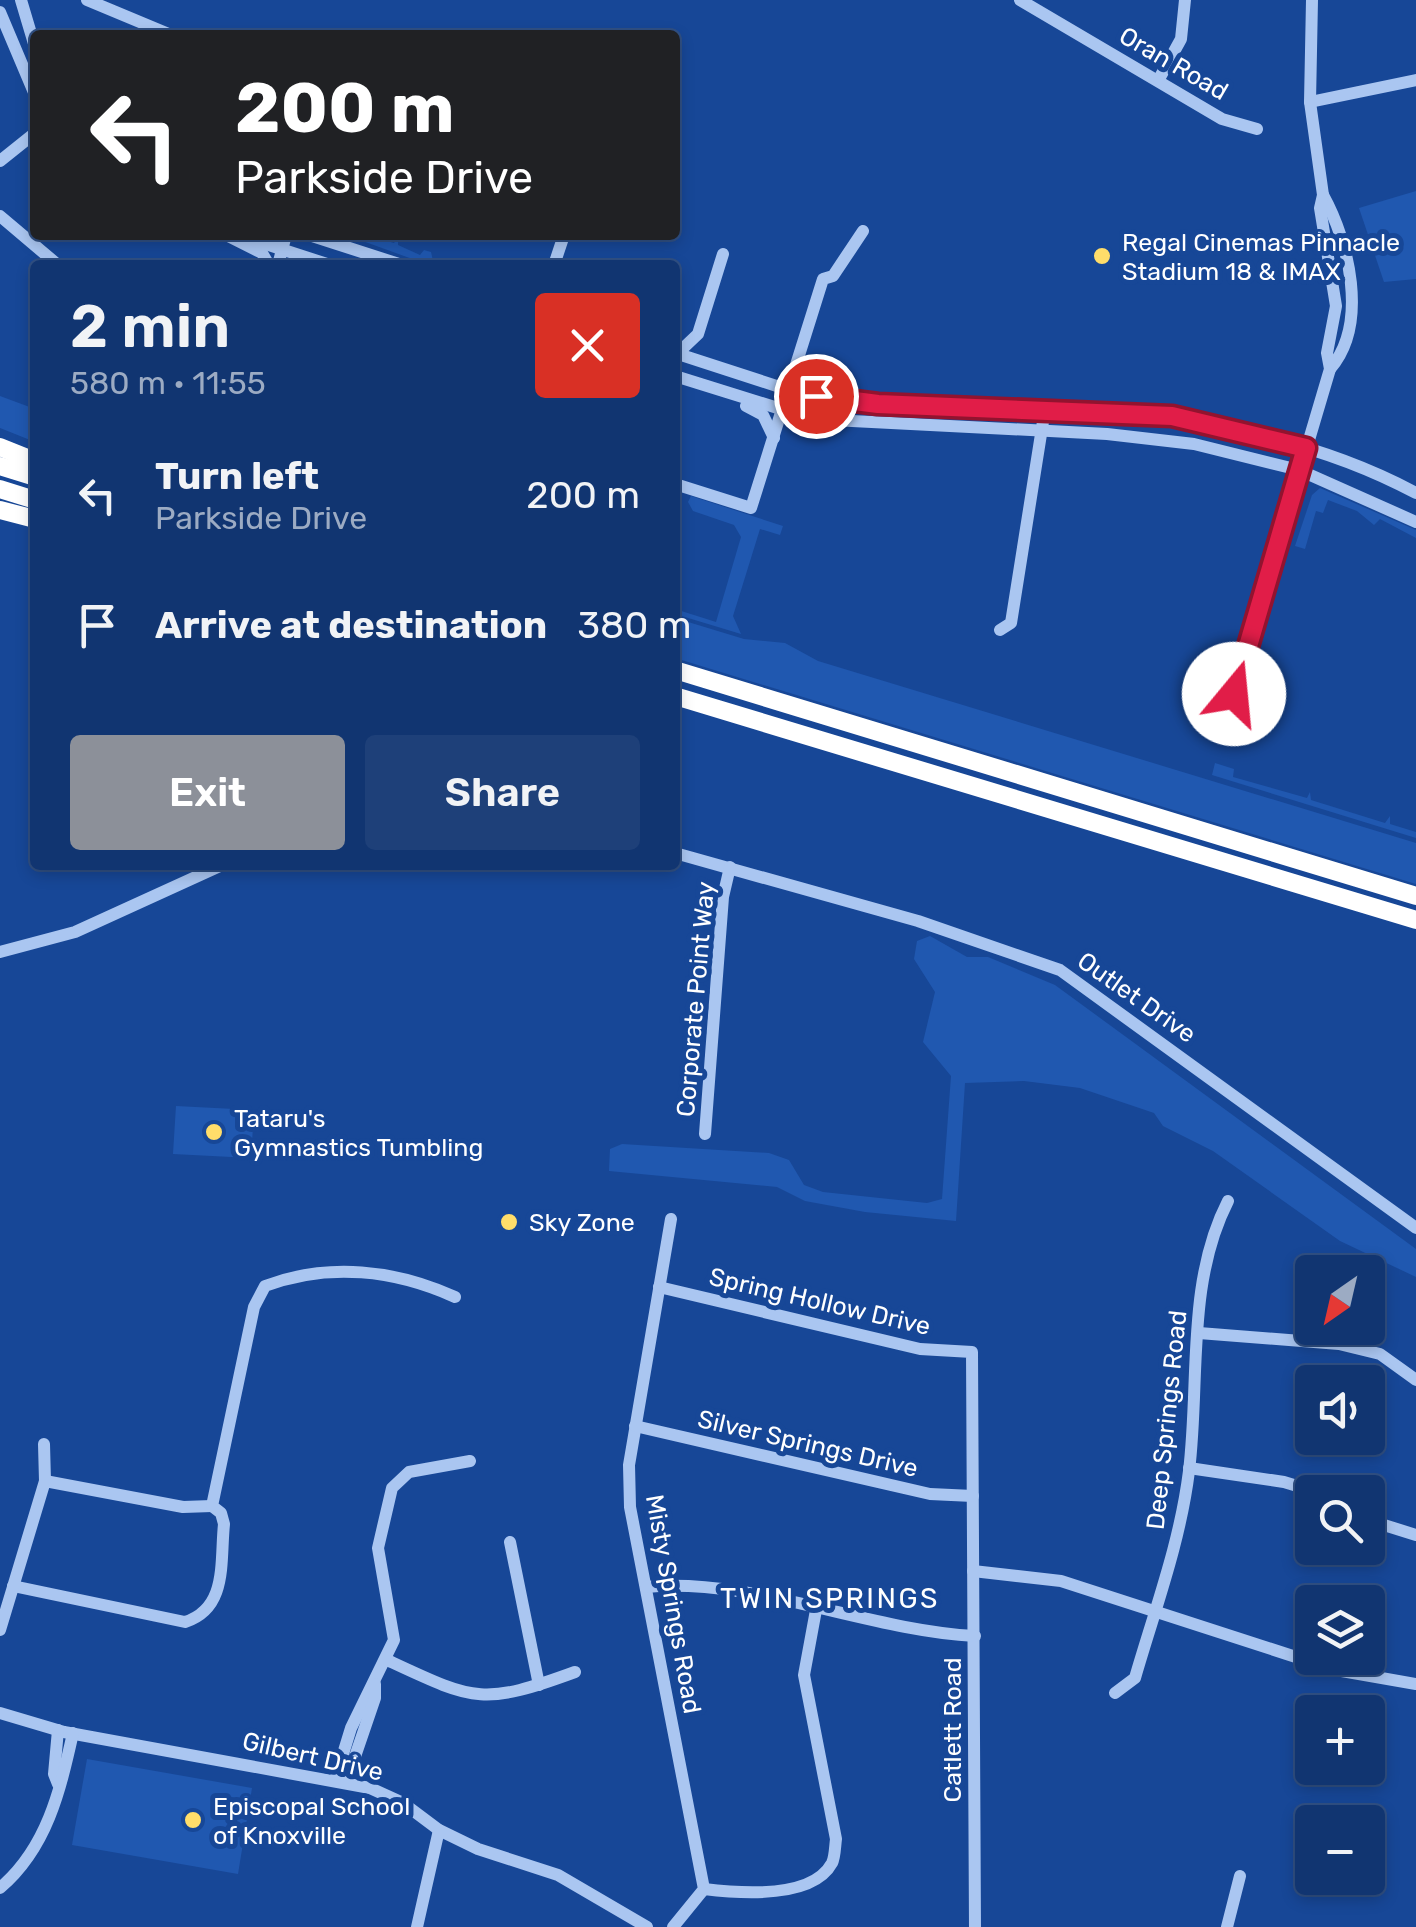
<!DOCTYPE html>
<html lang="en">
<head>
<meta charset="utf-8">
<style>
	:root { --surface:#113571; --page:#1e4079; --text:#f1f3f6; --muted:#9cabc3; --line:#305084; --accent:#8c9099 }
	body { margin:0; font-family:Rubik,sans-serif; background:var(--page); color:var(--text); height:100vh; display:flex; flex-direction:column; font-size:38px; white-space:nowrap }
	* { box-sizing:border-box; margin:0 }
	p { font-size:32px; color:var(--muted) }
	.icon { flex:none; width:55px; height:55px; fill:none; stroke:currentColor; stroke-width:2; stroke-linecap:round; stroke-linejoin:round }
	.map { position:relative; flex:1; overflow:hidden }
	.side { position:absolute; left:30px; top:260px; width:650px; height:610px; display:flex; flex-direction:column; background:var(--surface); border-radius:10px; box-shadow:0 5px 15px #0003,0 0 0 2px var(--line) }
	.side>* { flex:none }
	.banner { position:absolute; left:30px; top:30px; width:650px; height:210px; border-radius:10px; box-shadow:0 5px 15px #0003,0 0 0 2px var(--line); background:#202124; color:#fff; overflow:hidden }
	.needle { width:65px; rotate:214deg }
	.controls { position:absolute; left:1295px; top:1255px; display:grid; gap:20px }
	.controls a { display:grid; place-items:center; width:90px; height:90px; border-radius:10px; background:var(--surface); box-shadow:0 5px 15px #0003,0 0 0 2px var(--line); font-size:50px }
	.pin { position:absolute; display:grid; place-items:center; width:85px; height:85px; color:#fff; margin:-42px; border:5px solid #fff; border-radius:50%; box-shadow:0 2px 10px #0007 }
	.me { position:absolute; width:110px; margin:-55px; rotate:17deg; stroke-linejoin:round; filter:drop-shadow(0 0 8px #0008) }
	.turn { display:flex; align-items:center; gap:35px; height:210px; padding:0 40px; font-size:45px }
	.turn .icon { width:130px; height:130px; stroke-width:2.5 }
	.turn b { display:block; font-size:70px; line-height:85px }
	.round { display:grid; place-items:center; flex:none; width:105px; height:105px; border-radius:10px; background:var(--page) }
	.overview { display:flex; align-items:center; justify-content:space-between; height:170px; padding:0 40px }
	h1 { font-size:60px; font-weight:600; line-height:75px }
	.action { display:flex; gap:20px; margin-top:auto; padding:20px 40px }
	.action a { flex:1; height:115px; border-radius:10px; background:var(--accent); color:#fff; font-size:40px; font-weight:600; line-height:115px; text-align:center }
	.action a+a { background:var(--page); color:var(--text) }
	ul { padding:0; list-style:none }
	li { display:flex; align-items:center; gap:30px; height:130px; padding:0 40px }
	li div { flex:1 }
	li b { display:block; font-size:38px }
	li em { font-style:normal }
	.map>svg:first-child { display:block }
</style>
</head>
<body>
<div class="map">
<svg width="1416" height="1927" viewBox="0 0 1416 1927">
	<rect width="100%" height="100%" fill="#174797"/>
	<g fill="#2058b0">
		<path d="M1416 191V279L1384 282 1359 208Z"/>
		<path d="M346 235H368L394 243 398 237V245L420 255 424 250 431 252 433 261 445 265H429Z"/>
		<path d="M0 396 35 409V442L0 428Z"/>
		<path d="M1320 488 1416 530V538L1380 519 1374 525 1357 511 1328 500 1323 513 1316 511 1305 549 1295 546 1312 495Z"/>
		<path d="M691 496 783 526 780 535 760 529 733 616 741 634 675 614V609L716 622 741 537 734 525 693 511 688 502Z"/>
		<path d="M675 618 744 639 785 643 818 661 1416 843V884L675 658Z"/>
		<path d="M1215 763 1234 769 1233 777 1307 798 1310 792 1311 800 1385 823 1390 816V824L1416 832V838L1212 775Z"/>
		<path d="M930 936 967 957H988L1055 985 1416 1249V1277L1340 1241 1213 1151 1163 1126 1154 1113 1080 1088 1024 1081 965 1083 956 1221 865 1212 805 1201 777 1187 609 1171 610 1149 622 1144 769 1153 789 1160 804 1185 823 1192 927 1203 942 1199 951 1076 923 1042 935 992 914 959 917 941Z"/>
		<path d="M176 1106 254 1110 251 1158 173 1154Z"/>
		<path d="M87 1759 252 1788 238 1874 72 1845Z"/>
	</g>
	<g fill="none" stroke-linecap="round" stroke-linejoin="round">
		<g stroke="#aac6f1" stroke-width="12">
			<path d="M21 0 35 47"/>
			<path d="M87 0 171 35"/>
			<path d="M1020 0 1222 119 1257 129"/>
			<path d="M0 12 35 95"/>
			<path d="M1159 79 1181 39 1185 0"/>
			<path d="M1310 102 1416 80"/>
			<path d="M0 161 35 133"/>
			<path d="M1323 195C1349 242 1369 324 1330 369"/>
			<path d="M0 216 58 265"/>
			<path d="M226 235 262 253 269 265"/>
			<path d="M238 235 330 265"/>
			<path d="M309 235 402 265"/>
			<path d="M278 265 286 235"/>
			<path d="M554 265 564 235"/>
			<path d="M675 353 795 392 836 400C1035 416 1233 395 1416 493"/>
			<path d="M678 353 698 334 723 254"/>
			<path d="M675 376 813 419 1107 434 1194 444 1299 470 1416 522"/>
			<path d="M746 406 763 415 774 438"/>
			<path d="M675 484 751 508 823 279 833 276 863 231"/>
			<path d="M1000 630 1011 623 1045 409"/>
			<path d="M1234 693 1330 369 1327 353 1336 306 1320 208 1323 195 1310 102 1312 0"/>
			<path d="M675 853 918 921 1060 970 1416 1228"/>
			<path d="M0 952 75 932 222 865"/>
			<path d="M705 1134 723 897 730 867"/>
			<path d="M671 1219 629 1465 630 1507 704 1889 673 1927"/>
			<path d="M659 1287 920 1349 972 1352 975 1927"/>
			<path d="M1199 1333 1339 1344 1380 1354 1416 1380"/>
			<path d="M635 1426 930 1494 973 1496"/>
			<path d="M1189 1468 1284 1482 1317 1492"/>
			<path d="M45 1481 183 1507 212 1506"/>
			<path d="M1368 1520 1416 1535"/>
			<path d="M510 1542 539 1685"/>
			<path d="M973 1571 1061 1581 1336 1670 1416 1684"/>
			<path d="M13 1586 185 1622C228 1608 220 1562 224 1524L221 1513 212 1506 254 1307 265 1286C329 1262 395 1270 455 1297"/>
			<path d="M646 1587C753 1577 866 1630 975 1636"/>
			<path d="M0 1630 45 1481 44 1444"/>
			<path d="M387 1660C475 1701 482 1706 575 1672"/>
			<path d="M1115 1693 1135 1678C1155 1609 1180 1543 1189 1471 1200 1381 1186 1283 1228 1201"/>
			<path d="M0 1713 64 1732 370 1788 403 1803 439 1830 478 1849 558 1875 647 1927"/>
			<path d="M335 1780 351 1728 394 1640 378 1548 392 1488 409 1472 470 1461"/>
			<path d="M346 1783 375 1698V1684"/>
			<path d="M58 1784 54 1774 58 1730"/>
			<path d="M0 1888C47 1848 60 1791 73 1733"/>
			<path d="M704 1889C737 1893 812 1900 832 1863 835 1857 835 1846 836 1839L804 1675 816 1610"/>
			<path d="M417 1927 439 1830"/>
			<path d="M1227 1927 1240 1876"/>
		</g>
		<g stroke="#fff" stroke-width="18">
			<path d="M0 447 35 461"/>
			<path d="M0 466 35 477"/>
			<path d="M0 489 35 500"/>
			<path d="M0 510 35 519"/>
			<path d="M675 670 1416 896"/>
			<path d="M675 696 1416 920"/>
		</g>
	</g>
	<g fill="none" stroke-linecap="round" stroke-linejoin="round">
		<g stroke="#92132f" stroke-width="25">
			<path id="route" d="M816 396 878 404 1172 416 1306 448 1234 694"/>
		</g>
		<use href="#route" stroke="#e11d48" stroke-width="18"/>
	</g>
	<g fill="#ffdd6a" stroke="#174797" stroke-width="4">
		<circle cx="1102" cy="256" r="10"/>
		<circle cx="214" cy="1132" r="10"/>
		<circle cx="509" cy="1222" r="10"/>
		<circle cx="193" cy="1820" r="10"/>
	</g>
	<g text-anchor="middle" stroke-width="10" stroke-linejoin="round" paint-order="stroke">
		<g font-size="25" fill="#fff" stroke="#174797">
			<text transform="translate(1174 63) rotate(30)" y="9">Oran Road</text>
			<text transform="translate(1137 997) rotate(35)" y="9">Outlet Drive</text>
			<text transform="translate(695 999) rotate(-85)" y="9">Corporate Point Way</text>
			<text transform="translate(820 1301) rotate(13)" y="9">Spring Hollow Drive</text>
			<text transform="translate(1166 1420) rotate(-84)" y="9">Deep Springs Road</text>
			<text transform="translate(808 1443) rotate(13)" y="9">Silver Springs Drive</text>
			<text transform="translate(674 1604) rotate(80)" y="9">Misty Springs Road</text>
			<text transform="translate(952 1730) rotate(-90)" y="9">Catlett Road</text>
			<text transform="translate(313 1756) rotate(13)" y="9">Gilbert Drive</text>
		</g>
		<g font-size="25" fill="#fff" stroke="#174797" text-anchor="start">
			<text x="1122" y="251">Regal Cinemas Pinnacle<tspan x="1122" dy="29">Stadium 18 &amp; IMAX</tspan></text>
			<text x="234" y="1127">Tataru's<tspan x="234" dy="29">Gymnastics Tumbling</tspan></text>
			<text x="529" y="1231">Sky Zone</text>
			<text x="213" y="1815">Episcopal School<tspan x="213" dy="29">of Knoxville</tspan></text>
		</g>
		<g font-size="28" letter-spacing="2.5" fill="#fff" stroke="#174797">
			<text x="830" y="1608">TWIN SPRINGS</text>
		</g>
	</g>
</svg>
<div class="controls">
<a><svg class="needle" viewBox="-14 -14 28 28"><path d="M0-13l5 13h-10z" fill="#e53935"/><path d="M0 13l5-13h-10z" fill="#9cabc3"/></svg></a>
<a><svg class="icon" aria-label="sound" viewBox="0 0 24 24"><path d="M4 9h4l5-4v14l-5-4H4zM17 9q2 3 0 6"/></svg></a>
<a><svg class="icon" aria-label="search" viewBox="0 0 24 24"><circle cx="10" cy="10" r="6"/><path d="M15 15l6 6"/></svg></a>
<a><svg class="icon" aria-label="layers" viewBox="0 0 24 24"><path d="M12 4l9 5-9 5-9-5zM3 14l9 5 9-5"/></svg></a>
<a>+</a>
<a>−</a>
</div>
<div class="pin" style="left:816px;top:396px;background:#d93025"><svg class="icon" aria-label="arrive" viewBox="0 0 24 24"><path d="M6 21V4h12l-3 4 3 4H6"/></svg></div>
<svg class="me" style="left:1234px;top:694px" viewBox="-20 -20 40 40"><circle r="19" fill="#fff"/><path d="M0-13L10 11 0 6-10 11z" fill="#e11d48"/></svg>
<div class="banner">
<div class="turn"><svg class="icon" aria-label="left" viewBox="0 0 24 24"><path d="M17 20v-9H6M10 6l-5 5 5 5"/></svg><div><b>200 m</b>Parkside Drive</div></div>
</div>
<section class="side">
<div class="overview"><div><h1>2 min</h1><p>580 m · 11:55</p></div><a class="round" style="background:#d93025;color:#fff"><svg class="icon" aria-label="close" viewBox="0 0 24 24"><path d="M6 6l12 12M18 6L6 18"/></svg></a></div>
<ul>
<li><svg class="icon" aria-label="left" viewBox="0 0 24 24"><path d="M17 20v-9H6M10 6l-5 5 5 5"/></svg><div><b>Turn left</b><p>Parkside Drive</p></div><em>200 m</em></li>
<li><svg class="icon" aria-label="arrive" viewBox="0 0 24 24"><path d="M6 21V4h12l-3 4 3 4H6"/></svg><div><b>Arrive at destination</b></div><em>380 m</em></li>
</ul>
<div class="action"><a>Exit</a><a>Share</a></div>
</section>
</div>
</body>
</html>
